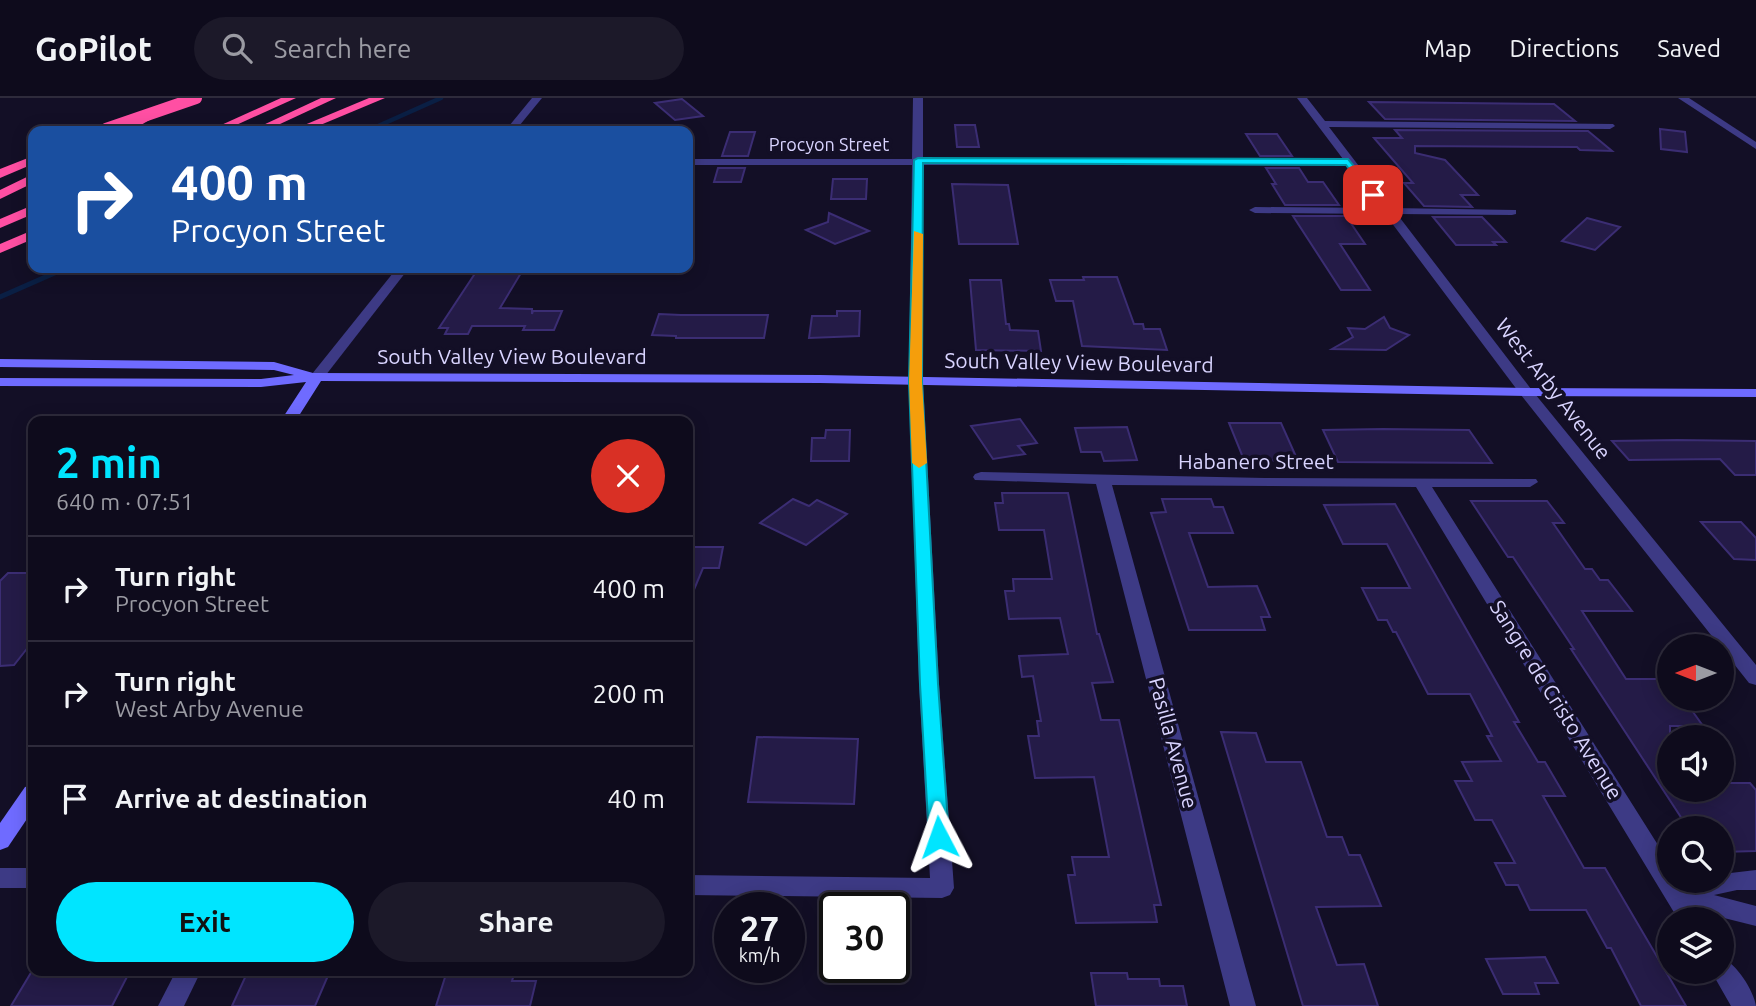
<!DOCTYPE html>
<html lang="en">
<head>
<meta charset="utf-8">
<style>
	:root { --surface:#0e0b1c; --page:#1c1929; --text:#f1f3f6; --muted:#9b9ba3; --line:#2e2b3b; --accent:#00e5ff }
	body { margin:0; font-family:Ubuntu,sans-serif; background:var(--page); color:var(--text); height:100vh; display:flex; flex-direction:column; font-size:26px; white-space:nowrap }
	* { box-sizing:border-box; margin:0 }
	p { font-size:23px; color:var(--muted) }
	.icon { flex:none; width:38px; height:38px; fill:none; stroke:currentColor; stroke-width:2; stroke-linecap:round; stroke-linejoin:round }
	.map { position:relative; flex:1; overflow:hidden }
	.sheet { position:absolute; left:28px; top:318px; width:665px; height:560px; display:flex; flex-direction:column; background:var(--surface); border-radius:14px; box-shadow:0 4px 18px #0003,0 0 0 2px var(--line) }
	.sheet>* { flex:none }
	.hud { position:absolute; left:28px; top:28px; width:665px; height:147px; border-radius:14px; box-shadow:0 4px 18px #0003,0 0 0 2px var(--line); background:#1a4fa0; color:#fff; overflow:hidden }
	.needle { width:46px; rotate:270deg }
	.controls { position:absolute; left:1657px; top:536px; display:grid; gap:14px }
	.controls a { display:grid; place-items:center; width:77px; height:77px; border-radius:50%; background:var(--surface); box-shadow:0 4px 18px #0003,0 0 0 2px var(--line); font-size:35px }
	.speed { position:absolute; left:714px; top:794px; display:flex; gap:14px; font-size:35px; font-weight:700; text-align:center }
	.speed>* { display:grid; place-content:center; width:91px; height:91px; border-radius:50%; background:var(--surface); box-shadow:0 4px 18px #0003,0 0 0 2px var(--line); line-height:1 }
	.speed small { font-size:18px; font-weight:400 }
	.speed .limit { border:4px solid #111; border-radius:10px; background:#fff; color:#111 }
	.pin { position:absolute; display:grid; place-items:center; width:60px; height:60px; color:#fff; margin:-30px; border-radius:14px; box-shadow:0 4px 10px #0006 }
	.me { position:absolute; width:77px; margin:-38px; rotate:356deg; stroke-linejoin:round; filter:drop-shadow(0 0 5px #0008) }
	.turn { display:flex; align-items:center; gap:24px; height:147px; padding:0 28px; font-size:32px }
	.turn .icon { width:91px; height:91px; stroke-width:2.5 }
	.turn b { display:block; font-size:49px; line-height:60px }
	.round { display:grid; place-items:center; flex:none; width:74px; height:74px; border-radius:37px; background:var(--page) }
	.head { display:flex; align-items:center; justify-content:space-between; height:119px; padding:0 28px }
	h1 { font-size:42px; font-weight:600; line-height:52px; color:var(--accent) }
	.cta { display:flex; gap:14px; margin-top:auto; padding:14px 28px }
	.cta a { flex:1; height:80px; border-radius:42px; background:var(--accent); color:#111; font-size:28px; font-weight:600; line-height:80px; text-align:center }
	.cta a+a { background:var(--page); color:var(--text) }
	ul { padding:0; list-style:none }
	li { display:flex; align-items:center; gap:21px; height:105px; padding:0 28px; border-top:2px solid var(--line) }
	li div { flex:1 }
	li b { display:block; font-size:26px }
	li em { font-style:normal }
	header { display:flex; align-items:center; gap:42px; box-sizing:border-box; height:98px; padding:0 35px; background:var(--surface); border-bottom:2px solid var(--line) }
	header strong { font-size:33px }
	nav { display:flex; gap:38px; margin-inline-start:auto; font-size:24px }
	.search { width:490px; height:63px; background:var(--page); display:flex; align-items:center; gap:18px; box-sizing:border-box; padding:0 24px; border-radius:38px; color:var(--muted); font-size:26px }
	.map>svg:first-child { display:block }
</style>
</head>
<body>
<header>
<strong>GoPilot</strong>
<div class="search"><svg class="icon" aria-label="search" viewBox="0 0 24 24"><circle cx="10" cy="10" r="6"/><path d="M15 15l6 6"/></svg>Search here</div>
<nav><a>Map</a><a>Directions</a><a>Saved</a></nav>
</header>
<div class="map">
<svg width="1756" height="908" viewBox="0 0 1756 908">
	<rect width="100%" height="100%" fill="#130f26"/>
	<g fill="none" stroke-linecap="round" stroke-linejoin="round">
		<path stroke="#0a1f44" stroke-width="4.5" d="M367 33 441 0"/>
		<path stroke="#0a1f44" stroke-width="5" d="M0 199 66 170"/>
	</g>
	<g fill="#241b47" stroke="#3b2d73" stroke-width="2">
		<path d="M682 1 703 18 675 22 655 5Z"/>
		<path d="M1369 4 1554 6 1575 23 1385 21Z"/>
		<path d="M955 27H975L979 49H957Z"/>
		<path d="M1660 31 1685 34 1687 54 1661 51Z"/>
		<path d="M1395 32 1588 33 1612 53 1580 52 1577 49 1415 48V55L1445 62 1478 97H1461L1472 109 1424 108 1404 85H1413L1374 40H1402Z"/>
		<path d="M730 34H755L748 58H722Z"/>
		<path d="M1246 36H1277L1292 58H1260Z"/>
		<path d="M718 70H745L741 84H714Z"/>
		<path d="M1266 70H1299L1308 84H1323L1339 107H1285L1272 86H1276Z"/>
		<path d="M833 81H867L866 101H831Z"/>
		<path d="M952 86 1008 87 1018 146H959Z"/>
		<path d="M829 115 869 133 835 146 806 132 828 124Z"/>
		<path d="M1293 118H1346L1365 146H1340L1370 192H1341Z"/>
		<path d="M1433 119H1482L1506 144H1493L1496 147H1456Z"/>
		<path d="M1587 120 1620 129 1595 152 1562 143Z"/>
		<path d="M490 170H524L500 210 532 211V216L533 213H562L554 232H523L525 228H472L468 236H445L448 230H439L476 174H487Z"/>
		<path d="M1083 179H1117L1134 226H1143L1144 231H1160L1167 252 1082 248 1073 203H1056L1050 182H1084Z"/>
		<path d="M970 182H1001L1006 226H1009L1010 232 1038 233 1041 253 976 252Z"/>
		<path d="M837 213H860L859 238 809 240 812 218H837Z"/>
		<path d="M659 216 681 217H768L764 240H676V238L652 237Z"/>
		<path d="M1384 219 1390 230 1409 237 1386 252 1332 251 1353 239 1348 230 1365 231Z"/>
		<path d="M1020 321 1037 345 1018 348 1025 356 993 361 971 328Z"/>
		<path d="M1229 325H1281L1298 363 1244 362Z"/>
		<path d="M1127 329 1137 362 1104 363 1101 354H1081L1075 330Z"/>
		<path d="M1383 331 1469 332 1492 365 1338 364 1323 332Z"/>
		<path d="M826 332H850L849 363H811L812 340H825Z"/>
		<path d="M1677 342 1756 343V377H1735L1720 361 1629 362 1612 343Z"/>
		<path d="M1002 395H1068L1097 536H1099L1113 584 1092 585 1101 622H1119L1161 807H1154L1157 824 1076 825 1068 777H1075L1072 759H1109L1094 679 1035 680 1028 638H1039L1037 623H1041L1033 578 1022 579 1019 558 1068 556 1060 520 1009 521 1005 493H1014L1013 481H1052L1044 432H999L995 405H1003Z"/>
		<path d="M793 401 809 408 817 402 847 416 806 447 760 425Z"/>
		<path d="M1162 401H1211L1214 409H1223L1233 435H1189L1208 489 1257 488 1270 519H1261L1265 532H1189L1151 415 1166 414Z"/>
		<path d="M1471 403H1547L1564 425H1553L1585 471H1592L1600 482H1608L1632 513H1582L1626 581H1670V600H1683L1703 628H1670V691H1722V685H1750L1756 692V753L1722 754V730H1688L1571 551H1574L1513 459H1508Z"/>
		<path d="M1395 406 1519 624H1514L1538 664H1545L1565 698H1543L1584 770H1605L1686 908H1641L1611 850H1607L1586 812H1530L1518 787H1506L1495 765H1515L1492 722H1475L1455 683H1472L1462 664 1501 663 1487 638H1492L1470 596H1428L1396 534H1393L1387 522H1378L1362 490H1410L1387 446H1343L1324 407Z"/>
		<path d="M1701 424H1741L1756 440V462L1734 461Z"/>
		<path d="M688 449H723L719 470H703L688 506Z"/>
		<path d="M8 475H33V543L14 567 0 568V483Z"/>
		<path d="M1221 634 1256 635 1266 664H1301L1327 739H1342L1349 757H1360L1381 808 1316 809 1337 867 1364 866 1378 908H1303Z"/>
		<path d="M757 639 858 641 854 706 748 704Z"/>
		<path d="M1545 859 1558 885H1535L1539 896H1503L1486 861Z"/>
		<path d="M32 873H130L112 908H11Z"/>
		<path d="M248 873H330L315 908H232Z"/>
		<path d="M447 873H515L512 883H536L530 908H436Z"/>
		<path d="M1091 875H1127L1128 881H1159L1160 888H1183L1187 908H1096Z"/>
	</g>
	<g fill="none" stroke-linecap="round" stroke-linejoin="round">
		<g fill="#3d3a85" fill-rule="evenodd">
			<path d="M532 0H542L515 33H505Z"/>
			<path d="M913 0H923V61H1343L1297 0H1307L1325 23 1613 26 1615 28 1610 31 1329 29 1391 110 1516 112V116L1512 117 1397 116 1531 291 1756 567V587L1749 585 1521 297 1385 116 1255 115 1249 112 1255 109 1380 110 1348 67H923V284L939 586 954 790 950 797 942 800 688 797V777L930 780 919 586 909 284 912 67H688V61H912Z"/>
			<path d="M1678 0H1689L1756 44V51Z"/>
			<path d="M397 170H409L322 282H312V276Z"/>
			<path d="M981 374 1265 380 1536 381 1538 384 1530 389H1432L1670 766V782H1680L1682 786 1697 782H1722V776L1756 772V792H1737L1714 797 1756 808V828L1700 814 1703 821H1678L1416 389 1112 387 1256 908H1230L1096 386 975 382 973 379 975 376Z"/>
			<rect x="0" y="770" width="33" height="20"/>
			<path d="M1722 860C1736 865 1754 893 1756 908H1731L1711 873H1722Z"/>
			<path d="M176 873H201L184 908H158Z"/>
		</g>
		<g fill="#6f6bff" fill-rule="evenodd">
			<path d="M0 261 274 264 313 275 820 277 1526 290 1756 291V299L1526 298 820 285 321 283 295 324H280L306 284 261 289 0 288V280L261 281 294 277 274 272 0 269Z"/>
			<path d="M33 687V712L8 749 0 752V725L25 689Z"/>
		</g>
		<g fill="#ff4fa3" fill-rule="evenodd">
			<path d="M281 0H296L223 33H208Z"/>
			<path d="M321 0H336L265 33H250Z"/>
			<path d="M369 0H385L306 33H290Z"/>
			<path d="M151 13 161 15 131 33H117Z"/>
			<path d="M33 58V66L0 80V71Z"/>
			<path d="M33 76V85L0 101V92Z"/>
			<path d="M33 107V116L0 130V121Z"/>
			<path d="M33 132V141L0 155V146Z"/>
		</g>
		<path stroke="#ff4fa3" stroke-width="12" d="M106 31 196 0"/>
	</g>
	<path fill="#00e5ff" stroke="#0095a6" stroke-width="2" d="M918 60 1348 61 1378 97 1370 99 1346 67 923 65 922 284 938 586 949 739 946 745 939 747 932 745 929 739 920 586 909 284 914 62Z"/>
	<path fill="#f59e0b" d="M914 133 923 136 922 284 927 365 919 370 912 365 909 284Z"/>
	<g text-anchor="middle" stroke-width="7" stroke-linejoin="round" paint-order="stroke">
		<g font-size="18" fill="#d9d4ff" stroke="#130f26">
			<text x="829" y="53">Procyon Street</text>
		</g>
		<g font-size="21" fill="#d9d4ff" stroke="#130f26">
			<text x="512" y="266">South Valley View Boulevard</text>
			<text transform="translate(1079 265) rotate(1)" y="7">South Valley View Boulevard</text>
			<text transform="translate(1553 291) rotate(52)" y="7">West Arby Avenue</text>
			<text x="1256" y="371">Habanero Street</text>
			<text transform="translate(1556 602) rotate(58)" y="7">Sangre de Cristo Avenue</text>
			<text transform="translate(1173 645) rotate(75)" y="7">Pasilla Avenue</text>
		</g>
	</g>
</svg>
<div class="controls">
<a><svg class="needle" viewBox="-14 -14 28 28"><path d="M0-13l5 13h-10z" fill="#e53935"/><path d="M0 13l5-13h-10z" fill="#9b9ba3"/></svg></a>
<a><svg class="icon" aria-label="sound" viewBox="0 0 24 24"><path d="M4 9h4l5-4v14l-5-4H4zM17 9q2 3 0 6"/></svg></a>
<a><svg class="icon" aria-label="search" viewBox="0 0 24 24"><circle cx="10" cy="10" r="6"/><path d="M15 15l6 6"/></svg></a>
<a><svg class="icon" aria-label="layers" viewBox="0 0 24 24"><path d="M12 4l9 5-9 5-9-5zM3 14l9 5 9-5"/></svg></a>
</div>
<div class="speed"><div>27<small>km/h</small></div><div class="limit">30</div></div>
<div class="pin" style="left:1373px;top:97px;background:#d93025"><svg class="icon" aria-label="arrive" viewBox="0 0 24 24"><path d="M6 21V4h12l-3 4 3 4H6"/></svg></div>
<svg class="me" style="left:939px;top:739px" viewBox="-20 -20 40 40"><path d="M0-17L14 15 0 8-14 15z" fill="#00e5ff" stroke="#fff" stroke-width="4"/></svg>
<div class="hud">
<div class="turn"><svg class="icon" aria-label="right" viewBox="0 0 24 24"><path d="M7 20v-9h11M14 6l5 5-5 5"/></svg><div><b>400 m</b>Procyon Street</div></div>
</div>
<section class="sheet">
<div class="head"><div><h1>2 min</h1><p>640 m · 07:51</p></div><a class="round" style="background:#d93025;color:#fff"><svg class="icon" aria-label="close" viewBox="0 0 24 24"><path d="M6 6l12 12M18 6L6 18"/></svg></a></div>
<ul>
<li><svg class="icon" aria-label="right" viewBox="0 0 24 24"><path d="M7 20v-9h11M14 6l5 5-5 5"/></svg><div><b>Turn right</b><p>Procyon Street</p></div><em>400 m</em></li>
<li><svg class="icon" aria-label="right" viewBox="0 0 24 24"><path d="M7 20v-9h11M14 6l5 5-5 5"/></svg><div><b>Turn right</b><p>West Arby Avenue</p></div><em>200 m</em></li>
<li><svg class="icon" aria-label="arrive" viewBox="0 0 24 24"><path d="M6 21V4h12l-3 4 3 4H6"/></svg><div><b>Arrive at destination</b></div><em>40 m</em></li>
</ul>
<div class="cta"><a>Exit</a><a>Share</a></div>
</section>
</div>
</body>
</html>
